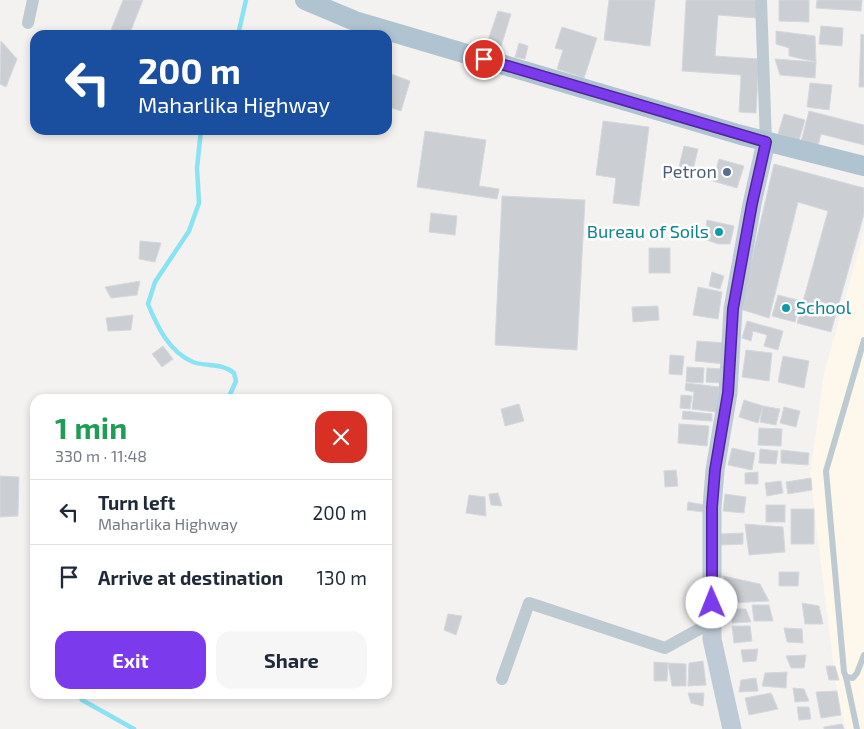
<!DOCTYPE html>
<html lang="en">
<head>
<meta charset="utf-8">
<style>
	:root { --surface:#fff; --page:#f6f6f7; --text:#1f2937; --muted:#747a83; --line:#e0e1e3; --accent:#7c3aed }
	body { margin:0; font-family:"Exo 2",sans-serif; background:var(--page); color:var(--text); height:100vh; display:flex; flex-direction:column; font-size:19px; white-space:nowrap }
	* { box-sizing:border-box; margin:0 }
	p { font-size:16px; color:var(--muted) }
	.icon { flex:none; width:28px; height:28px; fill:none; stroke:currentColor; stroke-width:2; stroke-linecap:round; stroke-linejoin:round }
	.map { position:relative; flex:1; overflow:hidden }
	.details { position:absolute; left:30px; top:394px; width:362px; height:305px; display:flex; flex-direction:column; background:var(--surface); border-radius:15px; box-shadow:0 2px 8px #0003 }
	.details>* { flex:none }
	.top-card { position:absolute; left:30px; top:30px; width:362px; height:105px; border-radius:15px; box-shadow:0 2px 8px #0003; background:#1a4fa0; color:#fff; overflow:hidden }
	.pin { position:absolute; display:grid; place-items:center; width:42px; height:42px; color:#fff; margin:-21px; border:2px solid #fff; border-radius:50%; box-shadow:0 1px 5px #0007 }
	.me { position:absolute; width:55px; margin:-28px; rotate:359deg; stroke-linejoin:round; filter:drop-shadow(0 0 4px #0008) }
	.turn { display:flex; align-items:center; gap:18px; height:105px; padding:0 25px; font-size:22px }
	.turn .icon { width:65px; height:65px; stroke-width:2.5 }
	.turn b { display:block; font-size:35px; line-height:42px }
	.round { display:grid; place-items:center; flex:none; width:52px; height:52px; border-radius:15px; background:var(--page) }
	.head { display:flex; align-items:center; justify-content:space-between; height:85px; padding:0 25px }
	h1 { font-size:30px; font-weight:700; line-height:38px; color:#1e9e55 }
	.cta { display:flex; gap:10px; margin-top:auto; padding:10px 25px }
	.cta a { flex:1; height:58px; border-radius:15px; background:var(--accent); color:#fff; font-size:20px; font-weight:700; line-height:58px; text-align:center }
	.cta a+a { background:var(--page); color:var(--text) }
	ul { padding:0; list-style:none }
	li { display:flex; align-items:center; gap:15px; height:65px; padding:0 25px; border-top:1px solid var(--line) }
	li div { flex:1 }
	li b { display:block; font-size:19px }
	li em { font-style:normal }
	.map>svg:first-child { display:block }
</style>
</head>
<body>
<div class="map">
<svg width="864" height="729" viewBox="0 0 864 729">
	<rect width="100%" height="100%" fill="#f4f1f1"/>
	<path fill="#fdf7ec" d="M864 232V729H846L838 702 810 475 824 373Z"/>
	<g fill="none" stroke-linecap="round" stroke-linejoin="round">
		<g stroke="#89e3f2" stroke-width="4.5">
			<path d="M238 35 246 0"/>
			<path d="M201 130 197 168 199 203 189 231 155 282 148 304C157 326 169 352 193 362 207 367 223 363 234 373L236 381 228 399"/>
			<path d="M79 694 82 700 134 729"/>
		</g>
	</g>
	<g fill="#cbcfd4" stroke="#d5d8dd">
		<path d="M123 0H143L129 35H109Z"/>
		<path d="M609 0H655L650 46 604 40Z"/>
		<path d="M686 0H757L756 18 718 15 715 56 759 59 756 113 739 112 741 75 682 71Z"/>
		<path d="M779 0H809V22L779 21Z"/>
		<path d="M817 0H862L861 11 816 8Z"/>
		<path d="M498 11 511 14 498 56 484 52Z"/>
		<path d="M821 26 843 28 842 46 819 44Z"/>
		<path d="M562 27 597 38 584 78 557 69 563 50 555 48Z"/>
		<path d="M776 31 815 36 816 62 789 56V48L776 44Z"/>
		<path d="M861 34 864 35V87H859Z"/>
		<path d="M1 41 17 59 6 87 0 84Z"/>
		<path d="M519 43 528 46 525 59 515 57Z"/>
		<path d="M775 59 816 62 815 78 780 75Z"/>
		<path d="M388 73 410 81 401 111 389 107 388 112Z"/>
		<path d="M810 83 832 85 829 110 807 107Z"/>
		<path d="M809 111 864 125V145L821 134 817 150 800 146Z"/>
		<path d="M784 114 805 120 799 140 778 134Z"/>
		<path d="M603 121 649 127 639 206 613 203 616 178 596 175Z"/>
		<path d="M425 131 486 140 479 186 499 189 497 199 417 187Z"/>
		<path d="M684 146 698 149 691 178 677 175Z"/>
		<path d="M719 159 744 166 737 188 713 181Z"/>
		<path d="M774 164 864 188V214L831 332 797 323 828 211 798 202 769 318 740 309Z"/>
		<path d="M502 196 585 200 577 350 495 345Z"/>
		<path d="M431 213 457 216 455 235 429 232Z"/>
		<path d="M707 220 734 226 730 244H718L704 239Z"/>
		<path d="M140 241 161 243 155 262 139 259Z"/>
		<rect x="649" y="248" width="21" height="25"/>
		<path d="M712 272 724 276 720 289 709 286Z"/>
		<path d="M140 281 137 295 111 298 105 287Z"/>
		<path d="M698 287 722 292 718 319 693 315Z"/>
		<path d="M778 295 801 301 795 322 772 316Z"/>
		<path d="M658 306 659 320 633 322 632 307Z"/>
		<path d="M133 315 131 330 108 331 106 318Z"/>
		<path d="M747 321 783 331 778 350 764 346 767 335 753 331 751 341 742 338Z"/>
		<path d="M697 341 726 343 725 364 695 361Z"/>
		<path d="M163 346 173 359 162 367 152 354Z"/>
		<path d="M746 350 772 353 769 381 742 377Z"/>
		<path d="M670 355 684 356 682 375 669 374Z"/>
		<path d="M783 356 809 361 804 388 778 382Z"/>
		<path d="M687 367 704 368 703 383 686 382Z"/>
		<path d="M707 368 722 369 721 383 706 382Z"/>
		<path d="M686 383 719 387 716 412 692 409 694 392 685 390Z"/>
		<path d="M681 395 692 396 690 409 680 408Z"/>
		<path d="M744 400 763 406 758 423 739 417Z"/>
		<path d="M519 404 524 421 505 426 501 409Z"/>
		<path d="M763 406 780 409 776 425 760 422Z"/>
		<path d="M784 407 800 411 796 427 780 423Z"/>
		<path d="M683 411 712 414V421L682 419Z"/>
		<path d="M679 424 709 426 707 446 678 443Z"/>
		<path d="M759 428 782 429 781 446 758 445Z"/>
		<path d="M732 448 755 453 752 470 728 465Z"/>
		<path d="M760 449 778 451 776 464 759 463Z"/>
		<path d="M781 450 809 453 808 465 781 463Z"/>
		<path d="M676 470 678 486 665 487 664 471Z"/>
		<path d="M758 472V484H745V473Z"/>
		<path d="M0 476 19 477 18 516 0 517Z"/>
		<path d="M811 478 812 490 788 494 786 482Z"/>
		<path d="M781 481 783 493 767 496 765 483Z"/>
		<path d="M498 493 502 506 491 505 489 494Z"/>
		<path d="M725 494 746 497 744 513 723 511Z"/>
		<path d="M469 495 485 497 486 516 466 513Z"/>
		<path d="M688 502 705 505 704 512 687 510Z"/>
		<rect x="766" y="505" width="19" height="17"/>
		<rect x="791" y="509" width="23" height="35"/>
		<path d="M745 524 783 527 785 552 749 555Z"/>
		<path d="M743 533V544L721 545 720 534Z"/>
		<path d="M779 572H799L798 586H779Z"/>
		<path d="M723 576 760 584 769 601 730 603Z"/>
		<path d="M802 603 819 606 823 624H805Z"/>
		<path d="M752 605H769L773 621H754Z"/>
		<path d="M732 609H746L751 622 732 623Z"/>
		<path d="M448 614 462 616 456 635 444 630Z"/>
		<path d="M732 626H750L752 641 734 643Z"/>
		<path d="M784 628 802 629 803 643 787 642Z"/>
		<path d="M758 649 756 661 743 662 741 650Z"/>
		<path d="M806 655 804 668H791L786 656Z"/>
		<path d="M703 661 706 685 688 686 689 663Z"/>
		<path d="M654 662 668 663 667 681H654Z"/>
		<path d="M668 663 686 664V686H672Z"/>
		<path d="M826 666H835L839 680H829Z"/>
		<path d="M787 672 786 688 762 686 765 673Z"/>
		<path d="M756 678 758 691 739 692 741 680Z"/>
		<path d="M793 688 804 689 809 701 795 702Z"/>
		<path d="M837 691 841 715 821 718 816 692Z"/>
		<path d="M688 693H704L703 706 691 703Z"/>
		<path d="M771 693 778 709 749 715 745 698Z"/>
		<path d="M797 707H809L811 719 799 720Z"/>
		<path d="M842 724 844 729H824V727Z"/>
	</g>
	<g fill="none" stroke-linecap="round" stroke-linejoin="round">
		<g stroke="#becad1" stroke-width="6">
			<path d="M864 340 826 471 844 672 846 677 853 678 857 673 864 655"/>
			<path d="M846 677 857 729"/>
		</g>
		<g stroke="#becad1" stroke-width="12">
			<path d="M761 0 766 142"/>
			<path d="M28 23 33 0"/>
			<path d="M502 679 529 603 665 648 712 622"/>
		</g>
		<path stroke="#becbd6" stroke-width="19" d="M732 729 712 639V507L715 470 728 393 733 309 752 204 766 142"/>
		<path stroke="#b0c3d1" stroke-width="20" d="M305 0 355 21 741 135 864 166"/>
	</g>
	<g fill="none" stroke-linecap="round" stroke-linejoin="round">
		<g stroke="#51269a" stroke-width="12">
			<path id="route" d="M484 59 766 142 752 204 733 309 728 393 715 470 712 507V603"/>
		</g>
		<use href="#route" stroke="#7c3aed" stroke-width="9"/>
	</g>
	<circle fill="#5c6f8a" stroke="#fff" stroke-width="2" cx="727" cy="172" r="5"/>
	<g fill="#0f9aa8" stroke="#fff" stroke-width="2">
		<circle cx="719" cy="232" r="5"/>
		<circle cx="786" cy="308" r="5"/>
	</g>
	<g text-anchor="middle" stroke-width="5" stroke-linejoin="round" paint-order="stroke">
		<g font-size="18" fill="#4e5e75" stroke="#fff" text-anchor="end">
			<text x="717" y="178">Petron</text>
		</g>
		<g font-size="18" fill="#0d838f" stroke="#fff" text-anchor="end">
			<text x="709" y="238">Bureau of Soils</text>
			<text x="796" y="314" text-anchor="start">School</text>
		</g>
	</g>
</svg>
<div class="pin" style="left:484px;top:59px;background:#d93025"><svg class="icon" aria-label="arrive" viewBox="0 0 24 24"><path d="M6 21V4h12l-3 4 3 4H6"/></svg></div>
<svg class="me" style="left:712px;top:603px" viewBox="-20 -20 40 40"><circle r="19" fill="#fff"/><path d="M0-13L10 11 0 6-10 11z" fill="#7c3aed"/></svg>
<div class="top-card">
<div class="turn"><svg class="icon" aria-label="left" viewBox="0 0 24 24"><path d="M17 20v-9H6M10 6l-5 5 5 5"/></svg><div><b>200 m</b>Maharlika Highway</div></div>
</div>
<section class="details">
<div class="head"><div><h1>1 min</h1><p>330 m · 11:48</p></div><a class="round" style="background:#d93025;color:#fff"><svg class="icon" aria-label="close" viewBox="0 0 24 24"><path d="M6 6l12 12M18 6L6 18"/></svg></a></div>
<ul>
<li><svg class="icon" aria-label="left" viewBox="0 0 24 24"><path d="M17 20v-9H6M10 6l-5 5 5 5"/></svg><div><b>Turn left</b><p>Maharlika Highway</p></div><em>200 m</em></li>
<li><svg class="icon" aria-label="arrive" viewBox="0 0 24 24"><path d="M6 21V4h12l-3 4 3 4H6"/></svg><div><b>Arrive at destination</b></div><em>130 m</em></li>
</ul>
<div class="cta"><a>Exit</a><a>Share</a></div>
</section>
</div>
</body>
</html>
